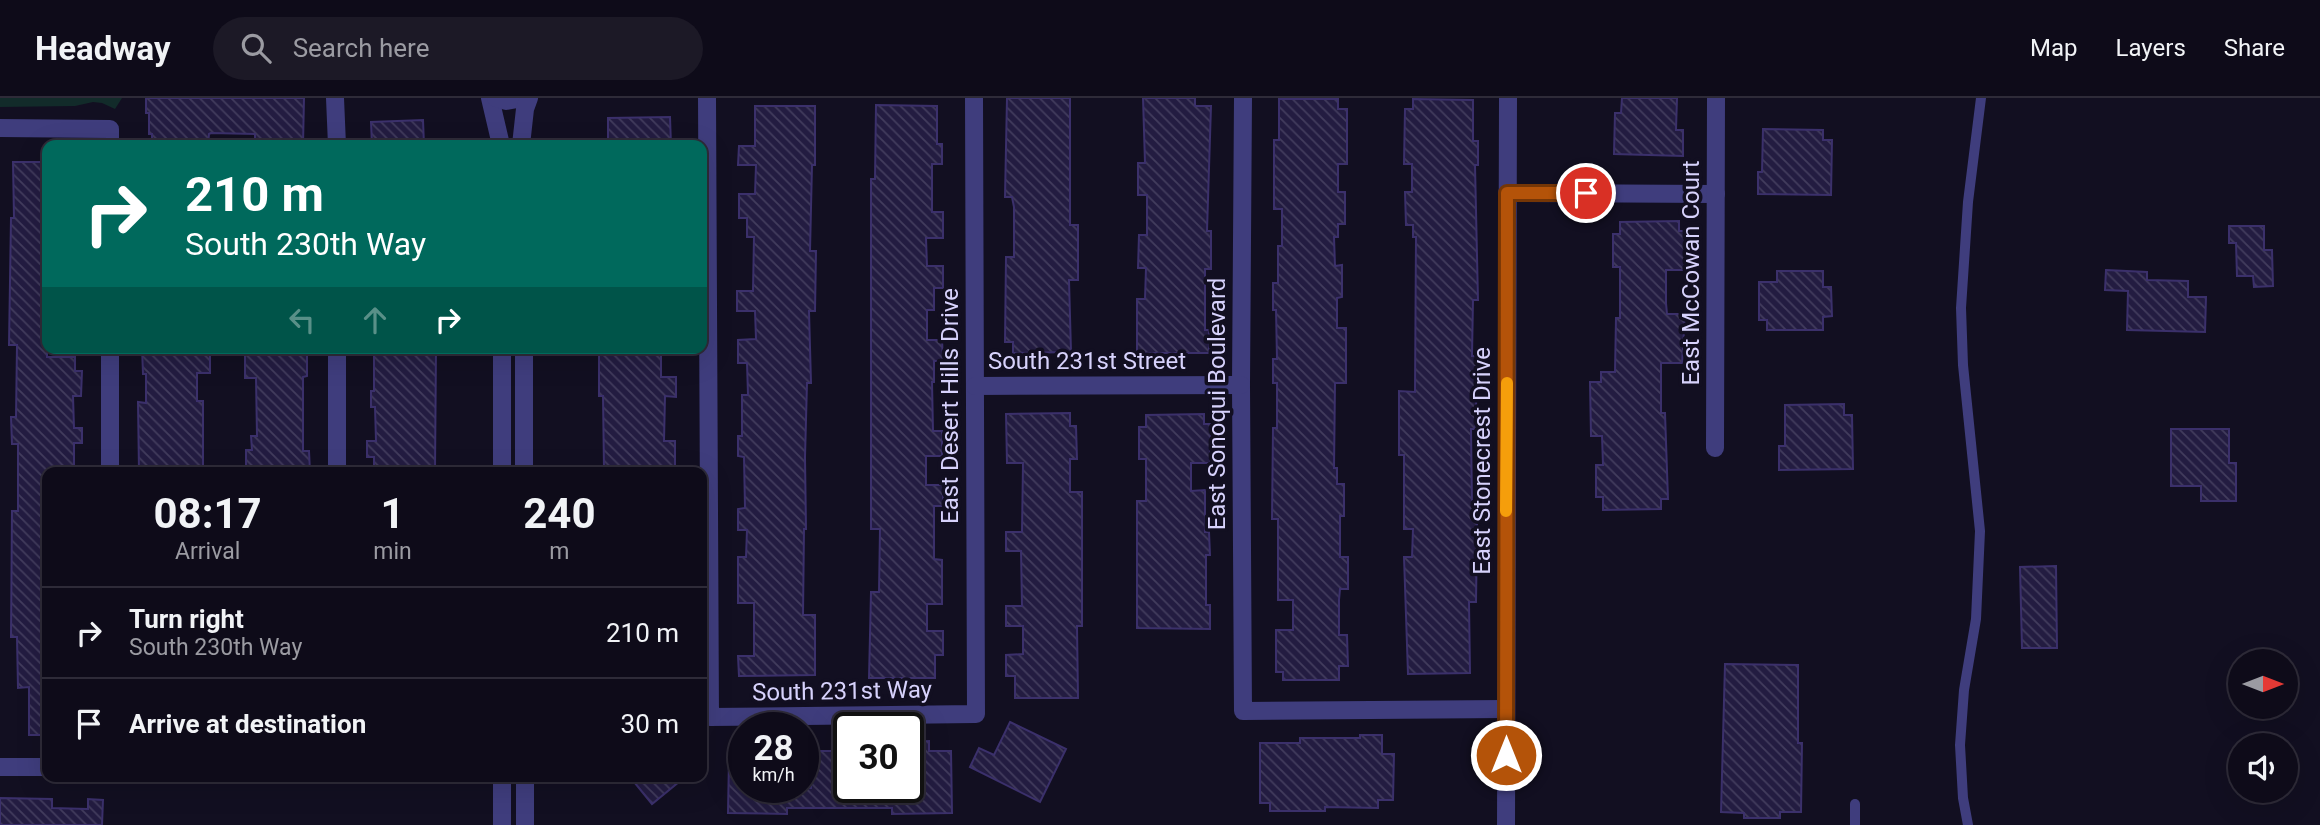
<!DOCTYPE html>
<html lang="en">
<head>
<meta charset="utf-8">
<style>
	:root { --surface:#0e0b19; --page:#1c1926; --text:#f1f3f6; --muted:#9b9ba2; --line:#2e2b38 }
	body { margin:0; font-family:Roboto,sans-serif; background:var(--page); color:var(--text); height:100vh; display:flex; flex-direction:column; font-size:26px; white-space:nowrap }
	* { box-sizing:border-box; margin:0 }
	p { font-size:23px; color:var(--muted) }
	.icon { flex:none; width:38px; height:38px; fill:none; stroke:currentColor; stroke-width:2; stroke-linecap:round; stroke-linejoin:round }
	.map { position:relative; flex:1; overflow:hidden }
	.panel { position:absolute; left:42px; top:369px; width:665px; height:315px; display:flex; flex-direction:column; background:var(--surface); border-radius:14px; box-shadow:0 7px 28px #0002,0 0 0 2px var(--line) }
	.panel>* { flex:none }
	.guide { position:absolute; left:42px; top:42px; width:665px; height:214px; border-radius:14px; box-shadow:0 7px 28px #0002,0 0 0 2px var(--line); background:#00695c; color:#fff; overflow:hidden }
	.needle { width:46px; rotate:90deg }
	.fabs { position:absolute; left:2228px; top:551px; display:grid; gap:14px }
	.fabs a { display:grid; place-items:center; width:70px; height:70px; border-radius:50%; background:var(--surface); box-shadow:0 7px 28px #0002,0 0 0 2px var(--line); font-size:35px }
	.speed { position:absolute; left:728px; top:614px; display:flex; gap:14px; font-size:35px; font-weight:700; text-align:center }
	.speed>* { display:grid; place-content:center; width:91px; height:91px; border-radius:50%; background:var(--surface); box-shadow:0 7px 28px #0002,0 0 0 2px var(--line); line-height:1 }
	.speed small { font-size:18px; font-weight:400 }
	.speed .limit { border:4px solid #111; border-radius:10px; background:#fff; color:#111 }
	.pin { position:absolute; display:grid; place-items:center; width:60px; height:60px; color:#fff; margin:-30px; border:4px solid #fff; border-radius:50%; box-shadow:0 2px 7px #0007 }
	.me { position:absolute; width:77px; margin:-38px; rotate:0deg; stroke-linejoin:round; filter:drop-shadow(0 0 5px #0008) }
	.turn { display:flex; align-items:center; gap:24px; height:147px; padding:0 28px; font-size:32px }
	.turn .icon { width:91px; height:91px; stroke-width:2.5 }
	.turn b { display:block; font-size:49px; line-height:60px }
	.lanes { display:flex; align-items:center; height:66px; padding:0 28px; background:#0003; justify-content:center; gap:35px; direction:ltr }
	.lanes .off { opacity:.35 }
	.eta { display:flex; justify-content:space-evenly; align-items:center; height:119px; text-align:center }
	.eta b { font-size:42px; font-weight:700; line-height:49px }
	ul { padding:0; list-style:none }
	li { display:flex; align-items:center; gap:21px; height:91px; padding:0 28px; border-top:2px solid var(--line) }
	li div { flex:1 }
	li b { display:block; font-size:26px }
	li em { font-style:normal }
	header { display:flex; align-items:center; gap:42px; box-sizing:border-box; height:98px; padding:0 35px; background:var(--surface); border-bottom:2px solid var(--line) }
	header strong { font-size:33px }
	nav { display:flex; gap:38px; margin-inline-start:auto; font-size:24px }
	.search { width:490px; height:63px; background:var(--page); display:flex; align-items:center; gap:18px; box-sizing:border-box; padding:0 24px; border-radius:38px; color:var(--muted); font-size:26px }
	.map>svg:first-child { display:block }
</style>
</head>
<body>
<header>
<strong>Headway</strong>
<div class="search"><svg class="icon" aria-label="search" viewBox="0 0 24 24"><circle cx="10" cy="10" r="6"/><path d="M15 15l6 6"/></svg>Search here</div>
<nav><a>Map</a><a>Layers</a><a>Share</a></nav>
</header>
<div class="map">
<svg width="2320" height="727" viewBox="0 0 2320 727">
	<defs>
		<pattern id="building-back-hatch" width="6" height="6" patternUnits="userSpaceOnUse" patternTransform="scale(1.75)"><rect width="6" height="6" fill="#231c41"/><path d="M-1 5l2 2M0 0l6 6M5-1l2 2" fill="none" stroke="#423c5d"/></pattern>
	</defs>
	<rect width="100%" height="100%" fill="#120f21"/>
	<path fill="#122b2a" d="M0 0H122L115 11 102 5 93 4 75 8 0 9Z"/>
	<g fill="url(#building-back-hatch)" stroke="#3b306b" stroke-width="2">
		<path d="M146 0H304L303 47H255V36L211 35 209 36 208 47H152V36H149V15H146Z"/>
		<path d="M1007 0H1070V127H1078V182H1069L1071 254 1013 255V244H1005L1006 159H1014V109L1012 99H1005Z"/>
		<path d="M1143 0H1195V8H1211L1207 133H1211V171H1205V232H1209V255H1137V201H1145L1146 170H1138L1139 137H1147V97H1138V65H1145Z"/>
		<path d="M1622 0H1677L1676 32H1683V58L1614 56 1615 15H1621Z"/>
		<path d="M1279 1H1338V11H1347V66H1338V94H1345V126H1338V139H1334L1335 168 1342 167V199L1337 200V230H1346V285H1335L1334 370H1337V386H1344V418H1340V459H1348V491H1340L1339 502V537H1347L1348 568H1339V582H1283V574H1276V532H1293V502H1278V421H1272L1273 330H1277V285H1273V261H1277L1276 212H1273V185H1278V148H1282V111H1274V42H1279Z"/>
		<path d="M1413 1 1473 2V43H1478V67H1475L1478 202H1473L1472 258H1477V285L1475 331H1471L1472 407H1477V431L1476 504H1469L1470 575 1408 576 1404 459H1412L1413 431H1404V357H1399V293L1415 294 1416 139H1413V127H1406L1405 94H1412V66H1404L1405 11H1413Z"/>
		<path d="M876 7 937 8V46H942V66H932V114H943V140H926L927 168H943V190H934V212H927V242H942L943 263H934V284H932L933 333H942V358H926V387H943V408H934V461L942 462V506H927V533H943V557H935V580H869L871 494H879L880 431H871V81H875Z"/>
		<path d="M755 8H815V67H812L810 153H816L815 213H809L811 285H807L805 359 806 431H804L803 517H815V577L739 578 738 558H754V505H738V459H746L747 432H738V411L745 410 744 359 738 358V338H742V297H748L747 265H738V242L756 241 755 213H737V193H753L754 139H747V120H739V96H755L756 67H738L739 48H755Z"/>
		<path d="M670 19 671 47H608V20Z"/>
		<path d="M423 22 424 47H372L371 24Z"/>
		<path d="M1763 31 1823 32V42H1832L1831 97 1758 96V74H1762Z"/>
		<path d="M13 64H47V259H75V273H82L81 298H73L74 330H82V345H74V374H47V637H29V589L18 590 17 539H11L12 413H18V346H12L11 319H16L17 247H9L11 120H14Z"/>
		<path d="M1679 123V133H1685V172H1666V205L1667 216H1685L1682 265H1661V315H1665L1668 401H1661V411L1603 412V399H1596V367H1603L1602 338H1591L1590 284H1601V274H1615L1616 220H1620V169H1613V136H1620V124Z"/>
		<path d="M2229 128H2264V152H2272L2273 188 2254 189 2253 178H2237L2236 145H2229Z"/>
		<path d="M2106 172 2147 174V182L2188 183V199H2206L2205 234 2127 232 2128 193 2105 192Z"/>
		<path d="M1777 173H1823V189H1831L1832 218 1823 219V232H1767V222H1759V184H1777Z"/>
		<path d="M142 250H210V275H197V303H203V374H139L138 304 146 305V276H143Z"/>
		<path d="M252 250H302V256H307V278L303 279V353H309L310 374H246V352H252L251 338H257L256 280H245V256H252Z"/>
		<path d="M374 250H436L435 374H374V359H367V343H376L375 309H371V293H374Z"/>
		<path d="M599 250H661V279H676V299L665 298 664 343H675V371H604L603 298H599Z"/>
		<path d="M1844 306V317H1852L1853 371 1779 372V348H1785V307Z"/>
		<path d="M1070 315V328H1076L1077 361H1070V394H1082V528H1077L1078 600H1015V578H1006V557L1023 556V528H1006V508H1022L1021 453H1006V434H1022L1023 365H1007L1006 316Z"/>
		<path d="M1204 316V326H1211L1210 365H1191V393L1205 392V434H1209L1210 457H1206V507H1210V531L1137 530V403H1146V361H1139V329H1146V317Z"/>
		<path d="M2171 331H2229V365H2236V403H2201V388H2171Z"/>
		<path d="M2056 468 2057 550H2022L2020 469Z"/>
		<path d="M1725 566 1798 567V645H1802L1801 714H1780V720H1744V715L1721 714Z"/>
		<path d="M1010 624 1066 651 1040 704 970 669 979 650 994 657Z"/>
		<path d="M1360 637H1382V656H1394L1393 702H1378V710L1325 709V713H1270V705H1260V645H1300V640H1360Z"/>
		<path d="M929 643V653H951L952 715 892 716V710H787V716L728 715 729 660 744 661V690H811L812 653H833V644L849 645V690H908V644Z"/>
		<path d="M630 679H685L652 706Z"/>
		<path d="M0 700 52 701V710L88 711V701L103 702 102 727H0Z"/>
	</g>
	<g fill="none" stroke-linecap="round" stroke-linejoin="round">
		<g stroke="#3f3d7d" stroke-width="10">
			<path d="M1855 706V727"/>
			<path d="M1968 727 1963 700 1960 647 1964 592 1976 521 1980 433 1963 267 1961 210 1968 104 1981 0"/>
		</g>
		<g stroke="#3f3d7d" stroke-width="18">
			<path d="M335 0 337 47"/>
			<path d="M707 0 710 619 976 616 974 0"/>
			<path d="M1243 0 1241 287 1243 613 1506 611"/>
			<path d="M0 30 110 31V47"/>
			<path d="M1507 95 1716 96"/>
			<path d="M110 250V374"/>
			<path d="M975 288 1241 287"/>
			<path d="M1715 350 1716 0"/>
			<path d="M337 374V250"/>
			<path d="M0 669H47"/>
			<path d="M1506 727 1508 0"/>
		</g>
		<g stroke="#3f3d7d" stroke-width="18">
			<path d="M490 0 501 47"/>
			<path d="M496 0 506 3 523 0"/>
			<path d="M521 47 525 11 529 0"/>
			<path d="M502 250V374"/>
			<path d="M524 250V374"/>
			<path d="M502 679V727"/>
			<path d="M525 679V727"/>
		</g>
	</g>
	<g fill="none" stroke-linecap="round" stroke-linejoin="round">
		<g stroke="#753606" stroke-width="18">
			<path id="route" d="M1506 657 1507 95H1586"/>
		</g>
		<use href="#route" stroke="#b45309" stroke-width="12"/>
		<path stroke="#f59e0b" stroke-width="12" d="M1506 413 1507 285"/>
	</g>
	<g text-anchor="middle" stroke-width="7" stroke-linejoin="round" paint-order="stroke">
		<g font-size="24" fill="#d7d2fc" stroke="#120f21">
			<text transform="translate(1691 175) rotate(-90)" y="8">East McCowan Court</text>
			<text x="1087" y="271">South 231st Street</text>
			<text transform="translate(1217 306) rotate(-90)" y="8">East Sonoqui Boulevard</text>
			<text transform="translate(950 308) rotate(-90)" y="8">East Desert Hills Drive</text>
			<text transform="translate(1482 363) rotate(-90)" y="8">East Stonecrest Drive</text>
			<text transform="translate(842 593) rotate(-1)" y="8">South 231st Way</text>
		</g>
	</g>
</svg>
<div class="fabs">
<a><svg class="needle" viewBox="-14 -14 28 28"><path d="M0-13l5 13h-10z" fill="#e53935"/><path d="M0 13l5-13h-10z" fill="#9b9ba2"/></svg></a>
<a><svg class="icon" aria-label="sound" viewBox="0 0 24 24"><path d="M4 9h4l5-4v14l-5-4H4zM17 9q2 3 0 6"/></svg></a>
</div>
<div class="speed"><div>28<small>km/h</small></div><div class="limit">30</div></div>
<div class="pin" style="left:1586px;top:95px;background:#d93025"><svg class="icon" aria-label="arrive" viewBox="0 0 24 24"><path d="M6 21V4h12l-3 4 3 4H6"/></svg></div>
<svg class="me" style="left:1506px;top:657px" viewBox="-20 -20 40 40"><circle r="17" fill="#b45309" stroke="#fff" stroke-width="3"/><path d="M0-11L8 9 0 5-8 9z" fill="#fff"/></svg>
<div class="guide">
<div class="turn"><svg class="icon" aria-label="right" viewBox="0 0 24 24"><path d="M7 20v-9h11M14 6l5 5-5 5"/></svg><div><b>210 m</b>South 230th Way</div></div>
<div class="lanes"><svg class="icon off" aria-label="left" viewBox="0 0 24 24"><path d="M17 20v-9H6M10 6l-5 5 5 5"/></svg><svg class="icon off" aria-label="ahead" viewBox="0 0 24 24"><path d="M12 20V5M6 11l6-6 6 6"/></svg><svg class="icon" aria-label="right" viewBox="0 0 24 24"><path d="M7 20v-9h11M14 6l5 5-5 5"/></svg></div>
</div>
<section class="panel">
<div class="eta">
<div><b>08:17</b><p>Arrival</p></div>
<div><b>1</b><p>min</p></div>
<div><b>240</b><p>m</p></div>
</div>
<ul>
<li><svg class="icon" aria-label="right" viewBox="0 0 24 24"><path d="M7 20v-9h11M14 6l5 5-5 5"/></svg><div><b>Turn right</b><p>South 230th Way</p></div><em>210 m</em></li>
<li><svg class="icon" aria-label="arrive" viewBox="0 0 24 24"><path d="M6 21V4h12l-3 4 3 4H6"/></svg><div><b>Arrive at destination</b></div><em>30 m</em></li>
</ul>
</section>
</div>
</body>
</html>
